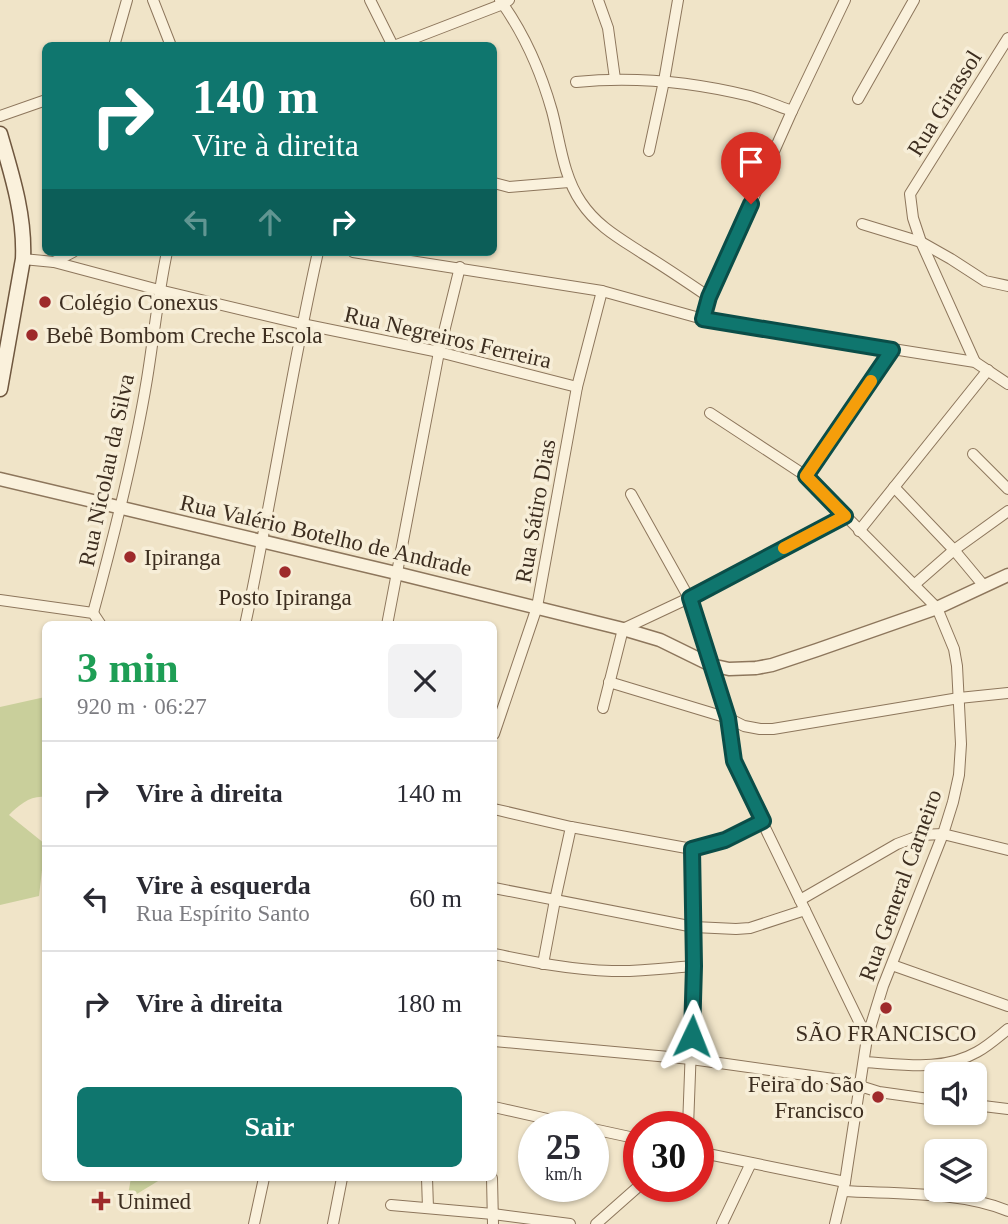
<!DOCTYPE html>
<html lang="pt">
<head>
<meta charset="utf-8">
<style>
	:root { --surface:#fff; --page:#f2f2f3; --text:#2b2b33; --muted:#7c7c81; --line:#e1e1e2; --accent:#0f766e }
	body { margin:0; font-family:Georgia,serif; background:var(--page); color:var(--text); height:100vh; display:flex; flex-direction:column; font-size:26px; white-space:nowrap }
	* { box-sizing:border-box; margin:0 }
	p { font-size:23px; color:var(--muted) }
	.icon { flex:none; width:38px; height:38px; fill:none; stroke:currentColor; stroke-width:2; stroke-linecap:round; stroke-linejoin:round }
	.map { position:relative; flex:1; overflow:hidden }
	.sheet { position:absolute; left:42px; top:621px; width:455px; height:560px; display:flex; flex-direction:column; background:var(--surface); border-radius:10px; box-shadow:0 2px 5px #0004 }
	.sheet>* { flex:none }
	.top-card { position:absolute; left:42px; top:42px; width:455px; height:214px; border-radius:10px; box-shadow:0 2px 5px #0004; background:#0f766e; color:#fff; overflow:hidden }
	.tools { position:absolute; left:924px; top:1062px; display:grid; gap:14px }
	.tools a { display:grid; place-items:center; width:63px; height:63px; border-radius:10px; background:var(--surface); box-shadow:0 2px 5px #0004; font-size:35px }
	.speed { position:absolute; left:518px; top:1111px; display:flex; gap:14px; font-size:35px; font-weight:700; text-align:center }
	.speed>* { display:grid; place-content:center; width:91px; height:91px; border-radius:50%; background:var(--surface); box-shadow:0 2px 5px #0004; line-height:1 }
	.speed small { font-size:18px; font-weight:400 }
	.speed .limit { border:10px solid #d22; background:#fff; color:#111 }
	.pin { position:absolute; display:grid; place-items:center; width:60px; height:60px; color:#fff; margin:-72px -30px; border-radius:50% 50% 50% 0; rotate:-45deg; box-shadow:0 0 7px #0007 }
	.pin .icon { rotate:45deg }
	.me { position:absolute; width:77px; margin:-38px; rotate:2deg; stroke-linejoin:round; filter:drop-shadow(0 0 5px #0008) }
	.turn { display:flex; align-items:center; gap:24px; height:147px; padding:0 35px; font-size:32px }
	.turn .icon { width:91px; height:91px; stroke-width:2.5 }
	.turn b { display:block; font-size:49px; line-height:60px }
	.lanes { display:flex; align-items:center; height:66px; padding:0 35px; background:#0003; justify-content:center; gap:35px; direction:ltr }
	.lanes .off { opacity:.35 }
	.round { display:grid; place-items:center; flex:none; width:74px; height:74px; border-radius:10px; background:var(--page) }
	.head { display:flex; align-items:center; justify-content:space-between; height:119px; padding:0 35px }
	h1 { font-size:42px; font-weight:600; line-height:52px; color:#1e9e55 }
	.button { display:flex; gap:14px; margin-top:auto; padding:14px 35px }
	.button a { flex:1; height:80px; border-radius:10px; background:var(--accent); color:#fff; font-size:28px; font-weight:600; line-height:80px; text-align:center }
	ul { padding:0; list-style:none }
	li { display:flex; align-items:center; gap:21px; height:105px; padding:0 35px; border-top:2px solid var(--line) }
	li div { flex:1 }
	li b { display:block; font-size:26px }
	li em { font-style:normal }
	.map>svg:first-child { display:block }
</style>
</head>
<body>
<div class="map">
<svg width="1008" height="1224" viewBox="0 0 1008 1224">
	<rect width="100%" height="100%" fill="#f0e4c8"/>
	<g fill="#c9cf9b">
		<path d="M45 697V797C31 795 19 805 9 815L45 844 39 896 0 905V707Z"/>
		<path d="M131 1178H163L127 1200Z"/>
	</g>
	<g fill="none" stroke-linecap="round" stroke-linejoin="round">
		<g stroke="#8d765c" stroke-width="12">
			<g id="minor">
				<path d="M153 0 171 46"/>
				<path d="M370 0 393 46"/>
				<path d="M500 0C524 33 541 72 552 111 560 141 563 176 581 202 597 226 619 238 642 253 665 267 687 282 709 297"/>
				<path d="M598 0 608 28 615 79"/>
				<path d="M114 46 127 0"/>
				<path d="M394 46 503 4 509 0"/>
				<path d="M576 82C635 76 693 82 750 96 764 100 778 106 792 111"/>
				<path d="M858 99 914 0"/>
				<path d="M0 116 46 100"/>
				<path d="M649 151 664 81 678 0"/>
				<path d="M494 183 509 187 569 182"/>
				<path d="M862 224 921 242 951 259 985 281 1008 286"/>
				<path d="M353 252 602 291 703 319 975 362 1008 384"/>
				<path d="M23 259 54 262 159 290 302 324 439 352 577 387"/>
				<path d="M54 262 73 252"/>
				<path d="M703 319 709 297 792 111 845 0"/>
				<path d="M975 362 921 242 913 218 910 194 1008 38"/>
				<path d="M710 413 806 476 937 608 954 649 957 666 961 744 959 775 953 802 943 834 883 986 867 1038 845 1182 835 1224"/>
				<path d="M973 454 1008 489"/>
				<path d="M806 476 892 350"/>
				<path d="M894 487 954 550 984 586"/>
				<path d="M631 494 689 598 728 718 732 752 737 770 867 1038"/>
				<path d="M859 531 988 370"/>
				<path d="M914 585 954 550 1008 511"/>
				<path d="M0 600 93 613 101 625"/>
				<path d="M93 613C114 536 134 458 147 379 154 336 158 294 167 252"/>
				<path d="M245 625C272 501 290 376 318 252"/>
				<path d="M387 625 439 352 460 267"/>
				<path d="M609 682 728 718 744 726 760 729H773L959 698 1008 693"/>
				<path d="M603 708 623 629 689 598 845 516"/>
				<path d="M494 734 537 607 577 387 602 291"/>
				<path d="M494 809 571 827 692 849 725 840 763 821"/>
				<path d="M494 888 694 927 736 929 750 928 805 910"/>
				<path d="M800 900 897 844 921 835 943 834 1008 850"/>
				<path d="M494 954C533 962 572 970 612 971 640 972 667 968 694 966"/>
				<path d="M543 964 555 900 571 827"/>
				<path d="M892 965 1008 1006"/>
				<path d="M494 1041 691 1059 841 1080 879 1092 936 1100"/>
				<path d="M864 1062C902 1064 942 1072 977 1052 988 1046 998 1037 1008 1029"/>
				<path d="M975 1105 1008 1109"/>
				<path d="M494 1107 583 1127"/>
				<path d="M688 1127 694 966 692 849"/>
				<path d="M593 1129 639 1139"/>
				<path d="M698 1152 845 1182"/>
				<path d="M427 1178 428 1208"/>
				<path d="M492 1178 493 1224"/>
				<path d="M843 1191C894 1194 960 1191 1008 1211"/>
				<path d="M391 1205 493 1214 570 1224"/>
				<path d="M254 1224 264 1178"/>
				<path d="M333 1224 342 1178"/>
				<path d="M596 1224 639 1186"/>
				<path d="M722 1224 751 1163"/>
			</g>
		</g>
		<g stroke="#8d765c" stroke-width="15">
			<path id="tertiary" d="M0 479 396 573 623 629 660 640 711 665 729 669 756 668 772 665 817 650 937 608 1008 575"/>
		</g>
		<g stroke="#6f573f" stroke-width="17">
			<path id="secondary" d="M0 134C12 175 25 216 23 259L0 389"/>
		</g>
		<use href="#minor" stroke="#faf1dc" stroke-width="10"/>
		<use href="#tertiary" stroke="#faf1dc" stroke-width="12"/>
		<use href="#secondary" stroke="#faf1dc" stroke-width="14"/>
	</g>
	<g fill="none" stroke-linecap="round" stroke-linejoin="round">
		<g stroke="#0a4d48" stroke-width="18">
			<path id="route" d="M692 1036 694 966 692 849 725 840 763 821 734 761 728 718 690 598 845 516 806 476 892 350 703 319 709 297 751 204"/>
		</g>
		<use href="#route" stroke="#0f766e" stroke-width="12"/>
		<path stroke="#f59e0b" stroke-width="12" d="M784 548 845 516 806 476 871 381"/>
	</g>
	<g fill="#9e2a2b" stroke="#f7eed8" stroke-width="2.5">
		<circle cx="45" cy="302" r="7"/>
		<circle cx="32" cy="335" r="7"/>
		<circle cx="130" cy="557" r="7"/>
		<circle cx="285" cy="572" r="7"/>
		<circle cx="886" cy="1008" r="7"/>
		<circle cx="878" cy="1097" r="7"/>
		<path d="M97.5 1190.5h7v7h7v7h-7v7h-7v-7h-7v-7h7z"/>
	</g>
	<g text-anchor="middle" stroke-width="7" stroke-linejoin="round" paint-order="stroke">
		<g font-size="23" fill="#3d2e20" stroke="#f7eed8">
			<text transform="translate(944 103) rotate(-58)" y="8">Rua Girassol</text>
			<text transform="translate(448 337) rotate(13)" y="8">Rua Negreiros Ferreira</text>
			<text transform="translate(106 470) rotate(-78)" y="8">Rua Nicolau da Silva</text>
			<text transform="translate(535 511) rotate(-80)" y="8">Rua Sátiro Dias</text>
			<text transform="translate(326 535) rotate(13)" y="8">Rua Valério Botelho de Andrade</text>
			<text transform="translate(900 885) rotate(-70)" y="8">Rua General Carneiro</text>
		</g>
		<g font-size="23" fill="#3d2e20" stroke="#f7eed8" text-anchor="start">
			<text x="59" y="310">Colégio Conexus</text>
			<text x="46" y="343">Bebê Bombom Creche Escola</text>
			<text x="144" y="565">Ipiranga</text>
			<text x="285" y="605" text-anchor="middle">Posto Ipiranga</text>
			<text x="886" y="1041" text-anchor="middle">SÃO FRANCISCO</text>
			<text x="864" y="1092" text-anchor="end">Feira do São<tspan x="864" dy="26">Francisco</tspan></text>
			<text x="117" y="1209">Unimed</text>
		</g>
	</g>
</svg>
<div class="tools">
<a><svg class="icon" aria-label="sound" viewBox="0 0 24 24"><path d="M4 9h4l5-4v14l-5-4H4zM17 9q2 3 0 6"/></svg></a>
<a><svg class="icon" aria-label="layers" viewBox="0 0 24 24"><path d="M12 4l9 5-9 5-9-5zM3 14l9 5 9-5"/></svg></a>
</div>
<div class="speed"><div>25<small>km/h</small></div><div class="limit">30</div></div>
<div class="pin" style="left:751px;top:204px;background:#d93025"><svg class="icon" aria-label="arrive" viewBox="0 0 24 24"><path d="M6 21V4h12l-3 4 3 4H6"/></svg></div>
<svg class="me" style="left:692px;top:1036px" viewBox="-20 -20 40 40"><path d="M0-17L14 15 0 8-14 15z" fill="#0f766e" stroke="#fff" stroke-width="4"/></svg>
<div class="top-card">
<div class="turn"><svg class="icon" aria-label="right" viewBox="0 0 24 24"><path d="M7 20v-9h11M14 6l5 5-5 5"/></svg><div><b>140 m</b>Vire à direita</div></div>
<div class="lanes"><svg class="icon off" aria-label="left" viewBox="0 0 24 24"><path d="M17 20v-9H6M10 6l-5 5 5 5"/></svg><svg class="icon off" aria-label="ahead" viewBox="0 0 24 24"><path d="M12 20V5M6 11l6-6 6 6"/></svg><svg class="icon" aria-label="right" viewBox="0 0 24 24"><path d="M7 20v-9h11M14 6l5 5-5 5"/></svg></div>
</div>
<section class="sheet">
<div class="head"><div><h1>3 min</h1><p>920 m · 06:27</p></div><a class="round"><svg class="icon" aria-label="close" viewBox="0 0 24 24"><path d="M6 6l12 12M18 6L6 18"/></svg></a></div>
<ul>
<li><svg class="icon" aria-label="right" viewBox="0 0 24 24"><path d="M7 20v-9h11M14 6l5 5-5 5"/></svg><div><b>Vire à direita</b></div><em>140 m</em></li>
<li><svg class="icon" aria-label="left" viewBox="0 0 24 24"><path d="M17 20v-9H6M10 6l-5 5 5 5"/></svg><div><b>Vire à esquerda</b><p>Rua Espírito Santo</p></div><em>60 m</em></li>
<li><svg class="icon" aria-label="right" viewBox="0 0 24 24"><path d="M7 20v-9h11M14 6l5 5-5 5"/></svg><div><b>Vire à direita</b></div><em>180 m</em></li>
</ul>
<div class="button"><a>Sair</a></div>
</section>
</div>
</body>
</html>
